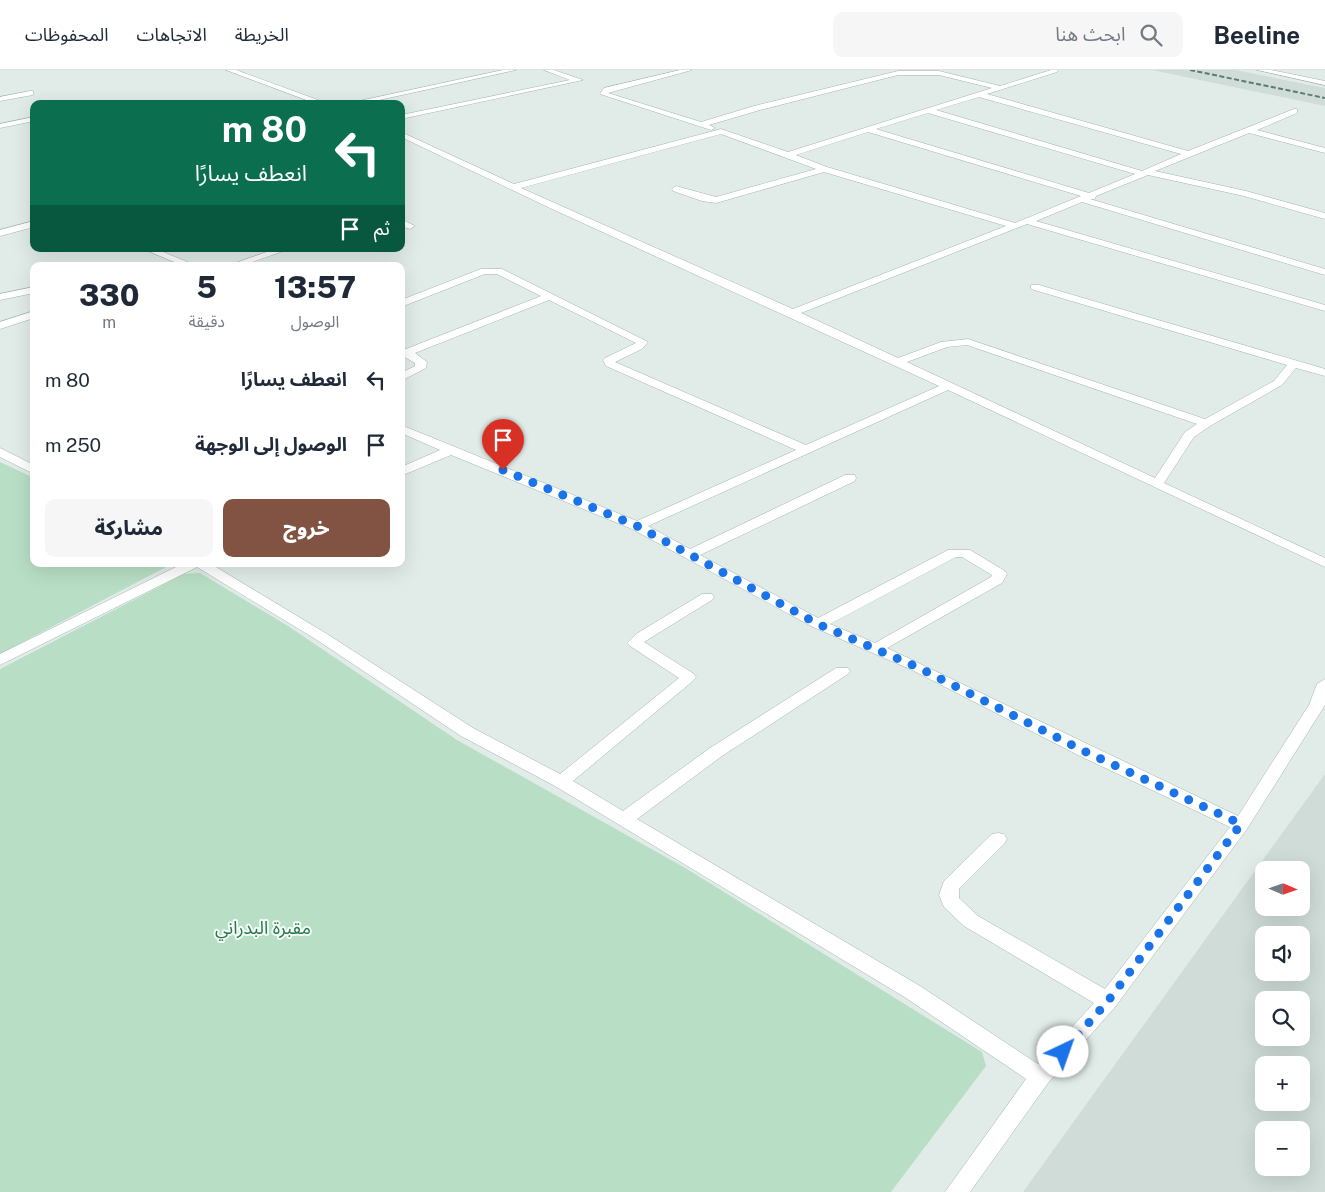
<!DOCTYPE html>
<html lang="ar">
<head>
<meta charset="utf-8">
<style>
	:root { --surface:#fff; --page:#f6f6f7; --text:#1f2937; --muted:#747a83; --line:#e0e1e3; --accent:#825243 }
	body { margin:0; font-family:"Public Sans","Noto Sans Arabic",sans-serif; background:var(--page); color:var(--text); direction:rtl; height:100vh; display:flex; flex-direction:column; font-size:19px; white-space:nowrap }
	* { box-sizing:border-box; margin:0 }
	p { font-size:16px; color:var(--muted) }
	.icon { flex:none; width:28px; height:28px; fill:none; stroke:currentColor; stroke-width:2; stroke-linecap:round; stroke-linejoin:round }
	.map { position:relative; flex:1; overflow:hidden; direction:ltr }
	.drawer { position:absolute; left:30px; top:192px; width:375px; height:305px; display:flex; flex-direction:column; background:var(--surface); border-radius:10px; box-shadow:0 5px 20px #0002; direction:rtl }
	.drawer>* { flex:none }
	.banner { position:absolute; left:30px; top:30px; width:375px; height:152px; border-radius:10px; box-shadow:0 5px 20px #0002; direction:rtl; background:#0b6e4f; color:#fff; overflow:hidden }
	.needle { width:32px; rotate:92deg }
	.tools { position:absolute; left:1255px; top:791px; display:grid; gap:10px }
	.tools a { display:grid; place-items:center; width:55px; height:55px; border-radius:10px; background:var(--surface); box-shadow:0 5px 20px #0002; font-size:25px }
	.pin { position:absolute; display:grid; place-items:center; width:42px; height:42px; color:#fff; margin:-51px -21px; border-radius:50% 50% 50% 0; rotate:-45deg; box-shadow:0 0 5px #0007 }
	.pin .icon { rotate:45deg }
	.me { position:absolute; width:55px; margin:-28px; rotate:42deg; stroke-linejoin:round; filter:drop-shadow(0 0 4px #0008) }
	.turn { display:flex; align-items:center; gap:18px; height:105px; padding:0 15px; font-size:22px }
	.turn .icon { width:65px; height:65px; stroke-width:2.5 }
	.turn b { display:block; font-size:35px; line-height:42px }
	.then { display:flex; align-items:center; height:48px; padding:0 15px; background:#0003; gap:10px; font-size:19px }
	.eta { display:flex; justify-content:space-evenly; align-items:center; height:85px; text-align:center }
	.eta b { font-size:30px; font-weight:800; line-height:35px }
	.primary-button { display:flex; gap:10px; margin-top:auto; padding:10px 15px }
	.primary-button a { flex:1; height:58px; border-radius:10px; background:var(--accent); color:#fff; font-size:20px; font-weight:800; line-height:58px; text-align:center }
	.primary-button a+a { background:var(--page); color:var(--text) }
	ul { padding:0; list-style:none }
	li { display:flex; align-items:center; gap:15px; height:65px; padding:0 15px }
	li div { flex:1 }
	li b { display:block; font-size:19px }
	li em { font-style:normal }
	header { display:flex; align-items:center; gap:30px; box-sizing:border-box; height:70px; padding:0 25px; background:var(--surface); border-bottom:1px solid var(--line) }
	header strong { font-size:24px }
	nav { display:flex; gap:28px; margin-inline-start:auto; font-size:18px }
	.search { width:350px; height:45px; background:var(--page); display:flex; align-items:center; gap:12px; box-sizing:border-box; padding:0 18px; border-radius:10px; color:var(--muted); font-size:19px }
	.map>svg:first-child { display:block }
</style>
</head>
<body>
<header>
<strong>Beeline</strong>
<div class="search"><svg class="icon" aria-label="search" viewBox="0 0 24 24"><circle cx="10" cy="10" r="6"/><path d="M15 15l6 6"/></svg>ابحث هنا</div>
<nav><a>الخريطة</a><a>الاتجاهات</a><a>المحفوظات</a></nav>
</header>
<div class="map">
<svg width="1325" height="1122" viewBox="0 0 1325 1122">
	<rect width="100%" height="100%" fill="#e1ece8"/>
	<g fill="#cfdcd7" fill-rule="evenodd">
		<path d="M1152 0H1236L1325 18V36Z"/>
		<path d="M1325 704V1122H1023L1077 1047ZM1264 800H1301V838H1264ZM1264 865H1301V902H1264ZM1264 930H1301V968H1264ZM1264 995H1301V1032H1264ZM1264 1060H1301V1098H1264Z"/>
	</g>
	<g fill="#b8dfc5">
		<path d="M0 392 34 408V494L170 495 0 584Z"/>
		<path d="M200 503 288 556 457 670 687 799 982 982 986 996 891 1122H0V599L184 504Z"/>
	</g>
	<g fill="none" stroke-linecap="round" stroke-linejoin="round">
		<g stroke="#a3b4b0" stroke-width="1">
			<g id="street">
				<path d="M226 0H236L329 34H317Z"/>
				<path d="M503 0H516L361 34H345Z"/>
				<path d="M544 0H554L583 10 401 49V45L570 10Z"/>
				<path d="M680 0H692L608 23 701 52 754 36 898 1H939L1000 16 1051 0H1058L1057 2 987 24 1188 81 1294 39H1297V43L1257 60 1325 78V83L1249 63 1155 101 1246 121 1325 143V149L1244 126 1148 105 1096 126 1095 129H1090L1325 199V205L1082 132 1036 151 1325 235V241L1027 154 801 243 898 288 941 272 968 269 1205 349 1274 311 1287 295 1031 219V215H1039L1325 299V306L1296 298 1282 315 1210 356 1194 367 1164 413 1325 488V497L948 320 648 456 690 479 845 405H855L856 408 855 411 700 485 818 548 948 480H970L1005 501 1007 504 1002 513 887 578 1238 746 1309 635 1317 614 1325 609V635L1247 759 1115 937 1048 1013 970 1122H945L1026 1009 906 928 555 716 461 666 317 570 197 497 0 595V584L182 494H211L327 564 473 658 560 704 679 608 630 576 627 573 636 564 702 524H712L714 527 712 530 644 572 694 604 696 607 694 610 573 711 623 741 710 678 836 598H848L850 601 848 604 722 686 637 749 920 916 1038 994 1094 933 964 856 944 837 939 825 944 811 992 764 998 763 1004 764 1007 769 1004 774 959 819V828L978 846 1105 919 1230 757 1080 686 912 600 813 557 632 459 451 385 401 406V397L440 380 401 363V355L637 451 796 380 606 296 603 290 605 288 636 273 549 230 415 283 427 292 426 298 401 311V303L415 296V293L401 285V278L406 279 541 226 497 204H485L401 237V230L481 199H502L648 272 642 279 615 292 806 375 939 316 550 138 401 67V62L514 114 721 59 788 82 992 18 939 5H898L760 40 709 55 715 58 711 60 600 24 604 18ZM979 27 1181 84 1142 101 936 40ZM928 43 1135 104 1089 123 876 59ZM868 62 1081 126 1015 153 827 97 796 85ZM721 64 816 99 716 127 676 116 672 119 673 121 702 131 716 133 824 102 1006 156 793 239 521 118ZM967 275 1197 354 1185 362 1155 408 907 292 947 277ZM956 487H962L992 505 991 507 875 573 830 554Z"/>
				<path d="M1257 0H1271L1325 11V15Z"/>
				<path d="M30 21H33V25L0 31V27Z"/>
				<path d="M195 32H199L200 34H191Z"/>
				<path d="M34 47V51L0 58V54Z"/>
				<path d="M401 149 415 156 410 159 401 156Z"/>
				<path d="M34 151V157L0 166V160Z"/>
				<path d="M143 179H156L197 196H184Z"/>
				<path d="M275 179H289L241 196H227Z"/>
				<path d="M34 217V223L0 230V224Z"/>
				<path d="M34 241V248L0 259V252Z"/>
				<path d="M0 378 34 395V404L0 387Z"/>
			</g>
		</g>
		<use href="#street" fill="#fff" fill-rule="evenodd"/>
		<path stroke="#5b7a73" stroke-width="2" stroke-dasharray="5 2.5" stroke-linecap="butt" d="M1190 0 1325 28"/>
	</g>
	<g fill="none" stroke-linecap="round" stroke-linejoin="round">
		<path stroke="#1a73e8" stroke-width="9" stroke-dasharray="0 16.2" d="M503 400 637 456 818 554 917 597 1086 682 1241 754 1108 931 1063 982"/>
	</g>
	<g text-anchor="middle" stroke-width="4" stroke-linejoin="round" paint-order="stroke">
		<g font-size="18" fill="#28774b" stroke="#f2f9f6">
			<text x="263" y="864">مقبرة البدراني</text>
		</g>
	</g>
</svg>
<div class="tools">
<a><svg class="needle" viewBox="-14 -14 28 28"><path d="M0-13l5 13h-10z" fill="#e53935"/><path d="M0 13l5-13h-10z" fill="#747a83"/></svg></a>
<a><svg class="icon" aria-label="sound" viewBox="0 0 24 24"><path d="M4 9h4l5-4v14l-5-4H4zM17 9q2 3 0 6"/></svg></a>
<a><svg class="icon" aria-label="search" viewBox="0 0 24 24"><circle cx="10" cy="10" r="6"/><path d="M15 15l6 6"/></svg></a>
<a>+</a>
<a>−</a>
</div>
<div class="pin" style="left:503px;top:400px;background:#d93025"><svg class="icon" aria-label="arrive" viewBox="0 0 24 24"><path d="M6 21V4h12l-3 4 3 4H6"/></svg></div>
<svg class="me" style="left:1063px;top:982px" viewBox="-20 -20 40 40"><circle r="19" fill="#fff"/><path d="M0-13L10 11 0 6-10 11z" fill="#1a73e8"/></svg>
<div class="banner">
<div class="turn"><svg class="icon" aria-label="left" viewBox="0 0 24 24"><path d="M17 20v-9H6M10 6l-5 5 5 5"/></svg><div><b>80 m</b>انعطف يسارًا</div></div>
<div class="then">ثم<svg class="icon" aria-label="arrive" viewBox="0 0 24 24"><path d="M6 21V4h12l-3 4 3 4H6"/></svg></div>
</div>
<section class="drawer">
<div class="eta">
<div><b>13:57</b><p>الوصول</p></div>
<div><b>5</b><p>دقيقة</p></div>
<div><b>330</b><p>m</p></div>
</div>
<ul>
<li><svg class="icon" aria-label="left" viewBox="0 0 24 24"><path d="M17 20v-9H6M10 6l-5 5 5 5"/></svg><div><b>انعطف يسارًا</b></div><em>80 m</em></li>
<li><svg class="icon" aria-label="arrive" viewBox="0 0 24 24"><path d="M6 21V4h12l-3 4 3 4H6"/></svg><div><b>الوصول إلى الوجهة</b></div><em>250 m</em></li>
</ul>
<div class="primary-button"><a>خروج</a><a>مشاركة</a></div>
</section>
</div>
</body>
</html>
